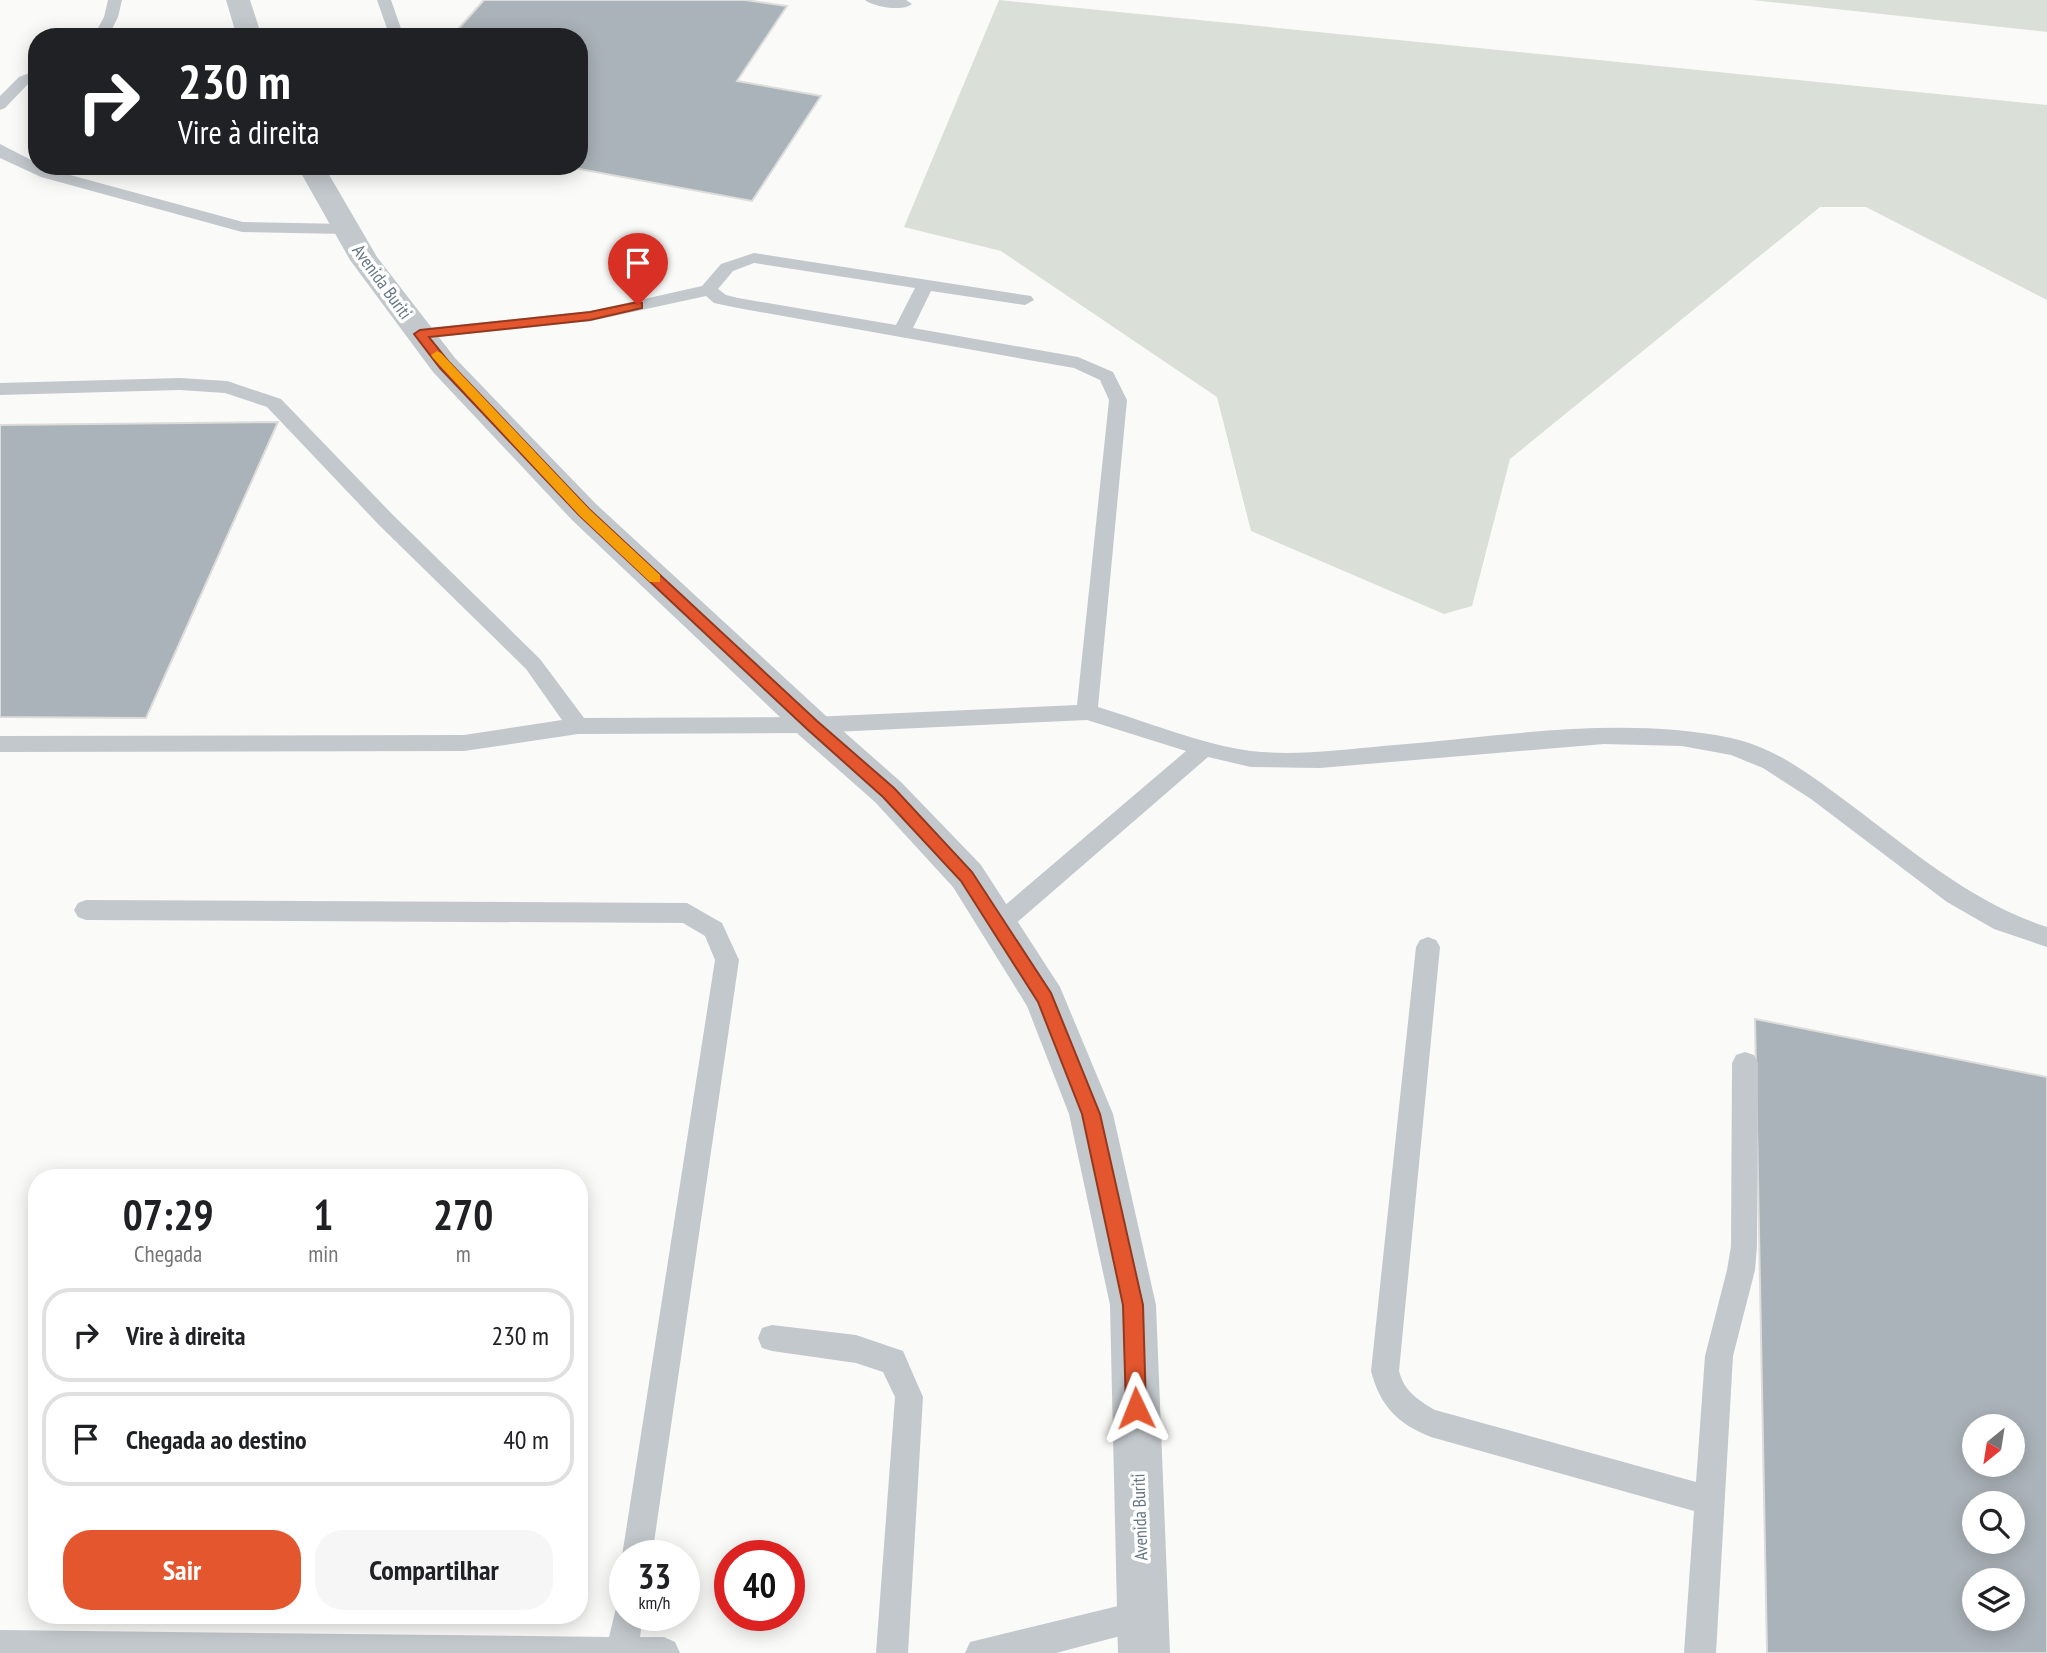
<!DOCTYPE html>
<html lang="pt">
<head>
<meta charset="utf-8">
<style>
	:root { --surface:#fff; --page:#f6f6f6; --text:#202124; --muted:#757577; --line:#e0e0e0; --accent:#e4572e }
	body { margin:0; font-family:"PT Sans Narrow",sans-serif; background:var(--page); color:var(--text); height:100vh; display:flex; flex-direction:column; font-size:26px; white-space:nowrap }
	* { box-sizing:border-box; margin:0 }
	p { font-size:23px; color:var(--muted) }
	.icon { flex:none; width:38px; height:38px; fill:none; stroke:currentColor; stroke-width:2; stroke-linecap:round; stroke-linejoin:round }
	.map { position:relative; flex:1; overflow:hidden }
	.details { position:absolute; left:28px; top:1169px; width:560px; height:455px; display:flex; flex-direction:column; background:var(--surface); border-radius:28px; box-shadow:0 4px 18px #0003 }
	.details>* { flex:none }
	.top-card { position:absolute; left:28px; top:28px; width:560px; height:147px; border-radius:28px; box-shadow:0 4px 18px #0003; background:#202124; color:#fff; overflow:hidden }
	.needle { width:46px; rotate:210deg }
	.tools { position:absolute; left:1962px; top:1414px; display:grid; gap:14px }
	.tools a { display:grid; place-items:center; width:63px; height:63px; border-radius:50%; background:var(--surface); box-shadow:0 4px 18px #0003; font-size:35px }
	.speed { position:absolute; left:609px; top:1540px; display:flex; gap:14px; font-size:35px; font-weight:700; text-align:center }
	.speed>* { display:grid; place-content:center; width:91px; height:91px; border-radius:50%; background:var(--surface); box-shadow:0 4px 18px #0003; line-height:1 }
	.speed small { font-size:18px; font-weight:400 }
	.speed .limit { border:10px solid #d22; background:#fff; color:#111 }
	.pin { position:absolute; display:grid; place-items:center; width:60px; height:60px; color:#fff; margin:-72px -30px; border-radius:50% 50% 50% 0; rotate:-45deg; box-shadow:0 0 7px #0007 }
	.pin .icon { rotate:45deg }
	.me { position:absolute; width:77px; margin:-38px; rotate:358deg; stroke-linejoin:round; filter:drop-shadow(0 0 5px #0008) }
	.turn { display:flex; align-items:center; gap:24px; height:147px; padding:0 35px; font-size:32px }
	.turn .icon { width:91px; height:91px; stroke-width:2.5 }
	.turn b { display:block; font-size:49px; line-height:60px }
	.eta { display:flex; justify-content:space-evenly; align-items:center; height:119px; text-align:center }
	.eta b { font-size:42px; font-weight:800; line-height:49px }
	.button { display:flex; gap:14px; margin-top:auto; padding:14px 35px }
	.button a { flex:1; height:80px; border-radius:28px; background:var(--accent); color:#fff; font-size:28px; font-weight:800; line-height:80px; text-align:center }
	.button a+a { background:var(--page); color:var(--text) }
	ul { padding:0; list-style:none }
	li { display:flex; align-items:center; gap:21px; height:94px; margin:0 14px 10px; padding:0 21px; border:4px solid var(--line); border-radius:28px }
	li div { flex:1 }
	li b { display:block; font-size:26px }
	li em { font-style:normal }
	.map>svg:first-child { display:block }
</style>
</head>
<body>
<div class="map">
<svg width="2047" height="1653" viewBox="0 0 2047 1653">
	<rect width="100%" height="100%" fill="#fafaf8"/>
	<g fill="#dadfd7">
		<path d="M999 0 2047 105V300L1866 207H1820L1510 459 1472 606 1444 614 1251 531 1217 397 1001 251 904 227Z"/>
		<path d="M1753 0H2047V32Z"/>
	</g>
	<g fill="#aab3b9" stroke="#dcdcda" stroke-width="2" fill-rule="evenodd">
		<path d="M484 0H745L787 6 737 81 821 96 752 201 563 166H579V37H451Z"/>
		<path d="M278 422 146 718 0 717V425Z"/>
		<path d="M1755 1019 2047 1077V1653H1767ZM1974 1426H2012V1465H1974ZM1974 1503H2012V1542H1974ZM1974 1580H2012V1619H1974Z"/>
	</g>
	<g fill="none" stroke-linecap="round" stroke-linejoin="round">
		<g fill="#c3c8cc" fill-rule="evenodd">
			<path d="M108 0H122L118 17 108 37H93L104 17Z"/>
			<path d="M377 0H391L404 37H390Z"/>
			<path d="M865 0H906L912 4C903 12 874 7 865 0Z"/>
			<path d="M37 70V80L29 83 5 108 0 110V96L19 77Z"/>
			<path d="M0 144 37 163V166L243 222 346 224 354 229 346 234 242 232 41 177 0 158Z"/>
			<path d="M754 253 1031 296 1034 300 1025 305 931 291 913 328 1078 357 1113 372 1127 400 1098 707C1148 722 1200 744 1251 751 1294 756 1340 750 1383 746 1498 737 1618 715 1731 738 1775 747 1815 778 1851 805 1914 852 1971 902 2047 927V947L1994 929 1947 902 1811 799 1763 768 1731 755 1682 746 1604 744 1320 768 1251 767 1208 757 1006 932 998 935 990 932 986 925 990 918 1186 751 1087 720 812 733 578 734 464 751 0 752V736L464 735 562 720 526 669 379 525 267 407 225 393 180 390 0 395V383L180 378 227 381 281 399 393 515 540 659 584 718 812 717 1077 705 1109 400 1100 380 1074 368 738 308 714 303 706 296 591 321 420 339 411 334 420 329 591 311 702 286 721 264ZM754 263 915 288 896 325 738 298 726 295 718 289 733 271Z"/>
			<path d="M86 900 687 903 722 923 739 960 652 1556H625V1563L622 1556 715 960 705 936 683 923 86 920 78 917 74 910 78 903Z"/>
			<path d="M1428 937 1436 940 1440 947 1399 1371C1404 1391 1418 1400 1435 1410L1696 1482 1705 1356 1727 1270 1731 1246 1732 1063 1736 1055 1745 1052 1754 1055 1758 1063 1757 1246 1755 1270 1733 1356 1716 1653H1684L1694 1511 1431 1437C1398 1424 1380 1406 1371 1371L1416 947 1420 940Z"/>
			<path d="M772 1325 856 1335 903 1351 923 1397 908 1653H876L895 1397 883 1372 856 1363 772 1351 762 1348 758 1338 762 1328Z"/>
			<path d="M1143 1600 1154 1604 1158 1615 1154 1626 1143 1630 1056 1653H965L970 1642Z"/>
			<path d="M625 1601V1615H643L640 1637H664L675 1642 680 1653H0V1630L609 1637 617 1604Z"/>
		</g>
		<g fill="#c3c8cc" fill-rule="evenodd">
			<path d="M226 0H250L262 37H237Z"/>
			<path d="M297 166H324L377 257 455 358 596 504 825 715 901 782 981 865 1060 987 1113 1114 1156 1305 1170 1653H1118L1110 1305 1069 1114 1027 1006 953 887 875 802 799 735 572 520 433 372 350 260Z"/>
		</g>
	</g>
	<path fill="#e4572e" stroke="#94391e" stroke-width="2" d="M638 302 642 303V308L590 320 429 337 449 362 589 509 817 721 894 788 972 872 1051 993 1100 1114 1143 1305 1146 1408 1144 1415 1136 1418 1129 1415 1126 1408 1123 1305 1082 1114 1038 1002 961 881 883 797 807 729 579 515 440 368 414 334 420 330 590 312Z"/>
	<path fill="#f59e0b" d="M437 351 441 353 589 509 660 575V582H650L579 515 433 358 431 355Z"/>
	<g text-anchor="middle" stroke-width="7" stroke-linejoin="round" paint-order="stroke">
		<g font-size="18" fill="#657683" stroke="#fff">
			<text transform="translate(382 282) rotate(54)" y="6">Avenida Buriti</text>
			<text transform="translate(1140 1517) rotate(-92)" y="6">Avenida Buriti</text>
		</g>
	</g>
</svg>
<div class="tools">
<a><svg class="needle" viewBox="-14 -14 28 28"><path d="M0-13l5 13h-10z" fill="#e53935"/><path d="M0 13l5-13h-10z" fill="#757577"/></svg></a>
<a><svg class="icon" aria-label="search" viewBox="0 0 24 24"><circle cx="10" cy="10" r="6"/><path d="M15 15l6 6"/></svg></a>
<a><svg class="icon" aria-label="layers" viewBox="0 0 24 24"><path d="M12 4l9 5-9 5-9-5zM3 14l9 5 9-5"/></svg></a>
</div>
<div class="speed"><div>33<small>km/h</small></div><div class="limit">40</div></div>
<div class="pin" style="left:638px;top:305px;background:#d93025"><svg class="icon" aria-label="arrive" viewBox="0 0 24 24"><path d="M6 21V4h12l-3 4 3 4H6"/></svg></div>
<svg class="me" style="left:1136px;top:1408px" viewBox="-20 -20 40 40"><path d="M0-17L14 15 0 8-14 15z" fill="#e4572e" stroke="#fff" stroke-width="4"/></svg>
<div class="top-card">
<div class="turn"><svg class="icon" aria-label="right" viewBox="0 0 24 24"><path d="M7 20v-9h11M14 6l5 5-5 5"/></svg><div><b>230 m</b>Vire à direita</div></div>
</div>
<section class="details">
<div class="eta">
<div><b>07:29</b><p>Chegada</p></div>
<div><b>1</b><p>min</p></div>
<div><b>270</b><p>m</p></div>
</div>
<ul>
<li><svg class="icon" aria-label="right" viewBox="0 0 24 24"><path d="M7 20v-9h11M14 6l5 5-5 5"/></svg><div><b>Vire à direita</b></div><em>230 m</em></li>
<li><svg class="icon" aria-label="arrive" viewBox="0 0 24 24"><path d="M6 21V4h12l-3 4 3 4H6"/></svg><div><b>Chegada ao destino</b></div><em>40 m</em></li>
</ul>
<div class="button"><a>Sair</a><a>Compartilhar</a></div>
</section>
</div>
</body>
</html>
